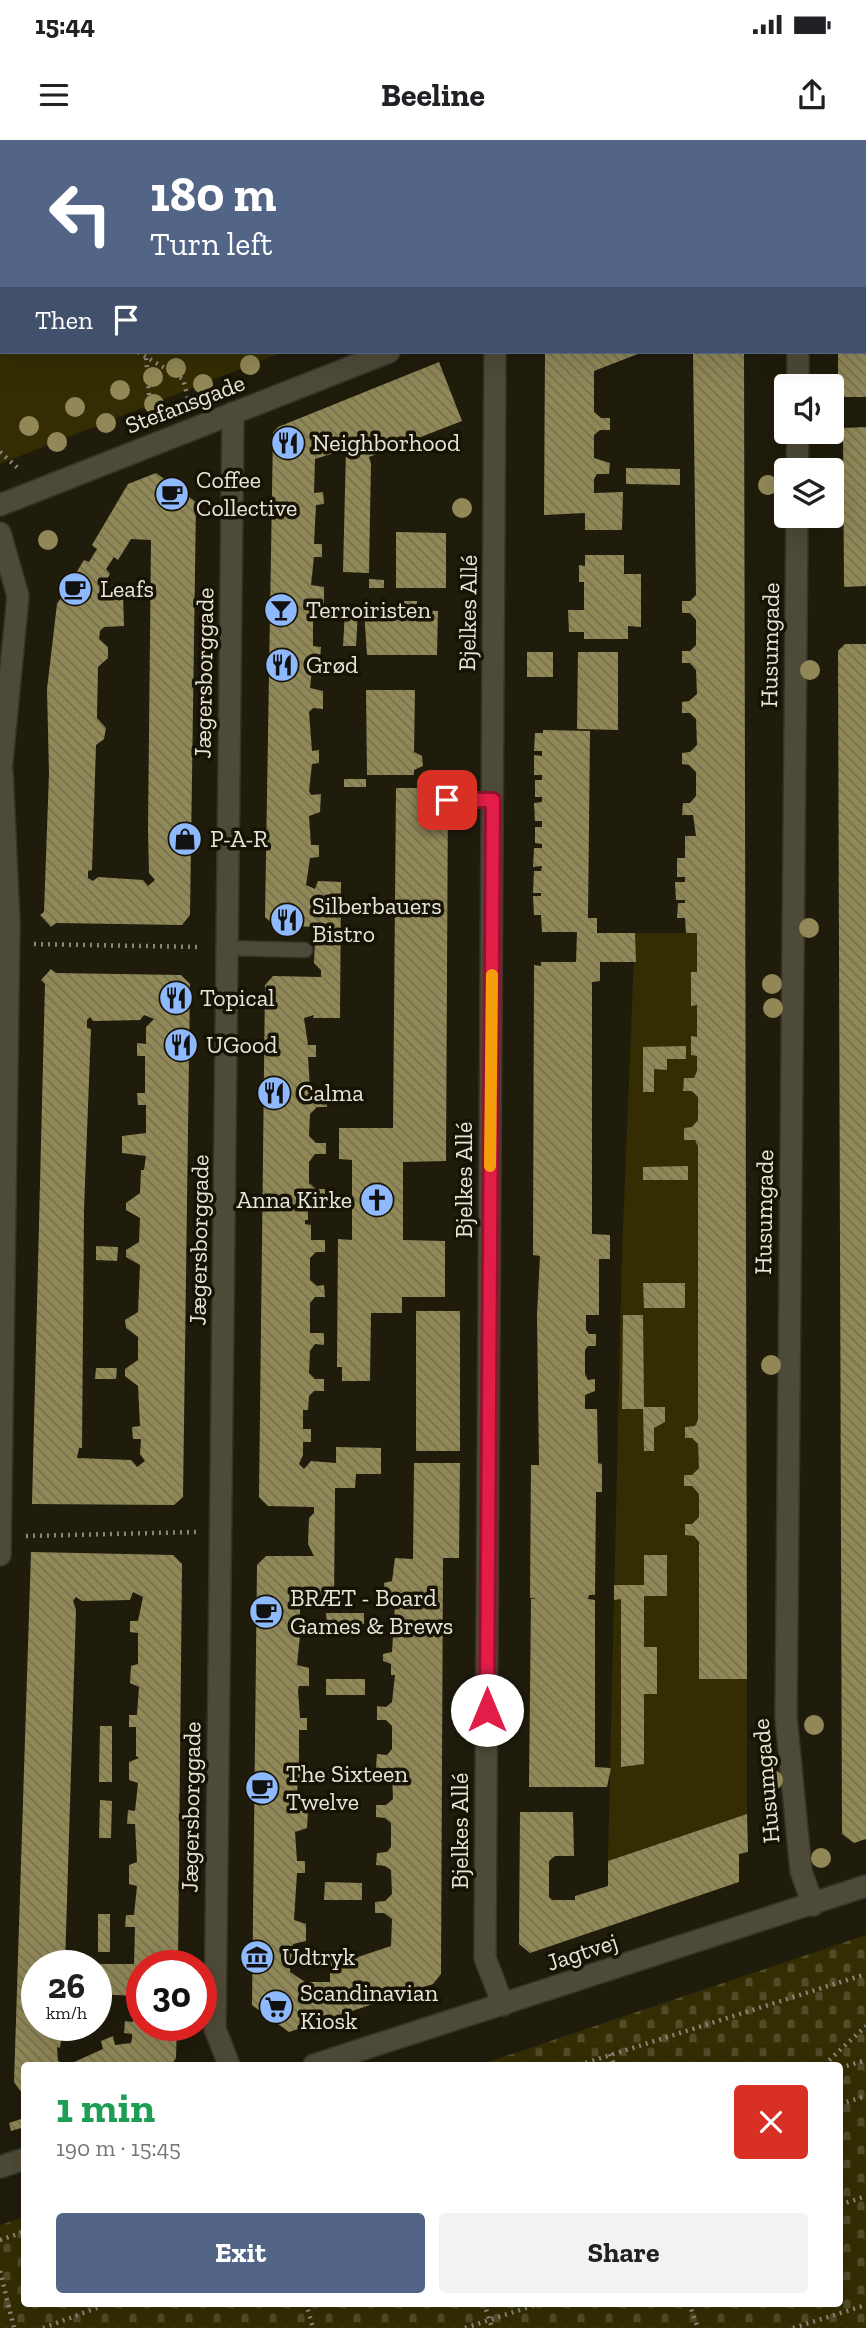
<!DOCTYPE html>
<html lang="en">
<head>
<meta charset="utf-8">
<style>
	:root { --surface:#fff; --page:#f2f2f2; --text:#202124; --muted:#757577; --accent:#526586 }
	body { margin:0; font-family:"Zilla Slab",serif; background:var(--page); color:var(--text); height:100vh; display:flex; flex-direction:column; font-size:26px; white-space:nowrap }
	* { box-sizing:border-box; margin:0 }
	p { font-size:23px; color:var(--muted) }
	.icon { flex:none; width:38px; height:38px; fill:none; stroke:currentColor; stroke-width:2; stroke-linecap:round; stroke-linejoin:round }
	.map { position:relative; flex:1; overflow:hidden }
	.side { position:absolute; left:21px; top:1922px; width:822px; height:245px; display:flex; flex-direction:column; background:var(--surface); border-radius:7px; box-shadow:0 7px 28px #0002 }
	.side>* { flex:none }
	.guide { position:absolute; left:0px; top:0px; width:866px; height:214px; box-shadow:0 7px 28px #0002; background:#526586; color:#fff; overflow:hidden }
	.controls { position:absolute; left:774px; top:234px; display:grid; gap:14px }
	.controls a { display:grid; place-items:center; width:70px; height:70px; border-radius:7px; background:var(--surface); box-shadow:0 7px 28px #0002; font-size:35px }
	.speed { position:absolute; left:21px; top:1810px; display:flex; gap:14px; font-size:35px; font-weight:700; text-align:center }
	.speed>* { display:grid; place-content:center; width:91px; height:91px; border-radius:50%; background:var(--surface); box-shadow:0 7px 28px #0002; line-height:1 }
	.speed small { font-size:18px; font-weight:400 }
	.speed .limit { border:10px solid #d22; background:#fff; color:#111 }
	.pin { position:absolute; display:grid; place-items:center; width:60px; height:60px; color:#fff; margin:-30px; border-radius:14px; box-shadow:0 4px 10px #0006 }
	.me { position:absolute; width:77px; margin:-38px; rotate:0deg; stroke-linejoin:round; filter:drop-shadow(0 0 5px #0008) }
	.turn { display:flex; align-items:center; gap:24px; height:147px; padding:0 35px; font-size:32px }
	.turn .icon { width:91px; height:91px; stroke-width:2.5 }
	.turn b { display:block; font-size:49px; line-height:60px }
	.then { display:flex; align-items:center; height:66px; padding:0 35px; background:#0003; gap:14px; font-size:26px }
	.round { display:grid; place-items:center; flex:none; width:74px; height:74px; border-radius:7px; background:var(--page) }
	.overview { display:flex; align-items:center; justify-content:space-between; height:119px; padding:0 35px }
	h1 { font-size:42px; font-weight:700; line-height:52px; color:#1e9e55 }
	.primary-button { display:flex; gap:14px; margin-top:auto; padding:14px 35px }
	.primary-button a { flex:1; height:80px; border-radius:7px; background:var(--accent); color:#fff; font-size:28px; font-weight:700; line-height:80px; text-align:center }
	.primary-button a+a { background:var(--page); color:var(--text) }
	.status { display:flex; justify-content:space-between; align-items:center; height:49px; padding:0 35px; background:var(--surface); direction:ltr }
	.status svg { height:19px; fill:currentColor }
	header { display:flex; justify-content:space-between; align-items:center; height:91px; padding:0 35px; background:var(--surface); font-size:32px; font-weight:700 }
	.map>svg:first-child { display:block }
</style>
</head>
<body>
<div class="status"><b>15:44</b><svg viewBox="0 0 49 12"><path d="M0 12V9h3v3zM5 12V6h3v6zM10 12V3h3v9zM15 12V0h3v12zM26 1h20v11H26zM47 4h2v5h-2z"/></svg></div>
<header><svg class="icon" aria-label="menu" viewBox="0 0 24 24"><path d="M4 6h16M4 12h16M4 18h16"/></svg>Beeline<svg class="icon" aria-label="share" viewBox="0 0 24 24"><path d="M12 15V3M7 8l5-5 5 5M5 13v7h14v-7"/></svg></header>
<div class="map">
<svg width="866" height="2188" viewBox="0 0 866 2188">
	<defs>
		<pattern id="cemetery-stones" width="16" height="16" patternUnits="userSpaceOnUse" patternTransform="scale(1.75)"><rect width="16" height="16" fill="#342d03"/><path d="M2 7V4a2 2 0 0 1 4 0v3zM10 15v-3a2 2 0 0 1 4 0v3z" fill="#514b27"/></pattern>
		<pattern id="building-back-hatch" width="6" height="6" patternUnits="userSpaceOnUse" patternTransform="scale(1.75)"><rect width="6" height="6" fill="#918858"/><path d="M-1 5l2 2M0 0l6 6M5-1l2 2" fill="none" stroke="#767150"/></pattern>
	</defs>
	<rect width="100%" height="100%" fill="#201c0c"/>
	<path fill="url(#cemetery-stones)" d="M866 1795V2188H0V2085L24 2077V2163H840V1925H479Z"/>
	<g fill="#342d03">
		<path d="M0 0H793L2 2V212H283L0 324Z"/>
		<path d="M635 793H697V832L692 865H697V897H691V915L697 916V931L694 938H684L683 950 692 951 698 957V980L692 987 684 988V1000H695L698 1006V1280L695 1286 685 1287V1297L692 1298 698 1304 699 1328 692 1335H684L685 1346H692L699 1354V1377L692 1384H685V1395L694 1396 699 1402V1539H747V1674L608 1721 622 1112Z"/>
	</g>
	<g fill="url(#building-back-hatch)" fill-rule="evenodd">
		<path d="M545 212H643L594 231V272L601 278H610V290H600L594 295V318L610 323 609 334H597L594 339V353L623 352 622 390H585V373L544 375Z"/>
		<path d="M693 212H744L747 1539H699V1402L694 1396 685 1395V1384H692L699 1377V1354L692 1346H684V1335H692L699 1328 698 1304 692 1298H685V1287L695 1286 698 1280V1006L695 1000H684V988L692 987 698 980V957L692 951H683L684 938H694L697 931V916L691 915V896L697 897V865L691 866V832H697V793H686L685 778H677L678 763H685V760H676L675 742H685V737H677V718H685V696H696L693 675H682L683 663H690L696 656V632L689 625 682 624V613L690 612 697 605 696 579 690 573H682V562L689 561 697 554 696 530 690 523H682V511H690L696 505V480L690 473H682V461H690L696 455Z"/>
		<rect x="838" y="212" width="28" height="45"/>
		<path d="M439 222 462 281 369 317 371 324 369 433 343 432 346 310 330 311 331 314 315 319 314 353 323 352 324 364 316 365 314 404H322V417H314L311 445 324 447V466L314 465 311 469 313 471V506L321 507 320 519H313L310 548 323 551V569L313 568 309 572 312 611 319 610V623L312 624 309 651 311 655 321 654 320 672 309 676 311 705H319V717L310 718 306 745 315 749 318 741 341 742 340 878H313L314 875 304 878 308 905H316V917H308L310 949 317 955H327V967H317L310 974 309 996 316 1003H326V1014H315L309 1022V1043L316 1049H325V1060L315 1061 308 1067V1080H305V1084L311 1085V1100H325V1112H316L310 1118V1140L317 1146 324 1145 325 1157H315L310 1163V1193H324V1205L315 1204 310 1211 309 1233 315 1239H324V1251H314L309 1256 308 1270H303V1289H311V1302H303V1315L299 1324 304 1329 311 1321 336 1323V1307L381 1308V1334H356L355 1348H335L334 1462H310L306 1455 296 1459 300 1466V1482L308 1483V1495H300L297 1525 309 1528V1546H299L298 1550 300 1578H307V1590H299V1627H307V1639H298L296 1667 298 1671 308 1670 307 1688 295 1692 297 1721H305V1733H297L294 1780 306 1784V1801L293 1804 296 1817H291L290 1832 305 1842H330V1820H349L391 1806 392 1779 384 1773H375V1762L385 1761 392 1754 391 1730 385 1726 376 1725 377 1713 387 1712 391 1707V1683L385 1678 376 1677V1665H386L393 1659 392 1634 386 1628H376L377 1614 387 1615 392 1609V1586L386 1580H377V1566L386 1567 392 1562 395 1535H391V1524L383 1521V1514L392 1512 395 1464 392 1463V1453L384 1450V1443L392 1441 395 1418 413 1419 414 1323H460L459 1418H443L441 1834 433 1844 289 1892 252 1865 257 1425 266 1416H314L308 1404 309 1378 314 1373V1367L268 1366 259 1357 265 845 273 836 321 837V830L314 823 315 799 321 793 322 787 275 786 265 777 273 293 278 287Z"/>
		<path d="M866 287V446L844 447 843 288Z"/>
		<path d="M626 328 680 329V345L626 344Z"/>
		<path d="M156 333 196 362 190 775 182 785 56 783 51 787 40 775 44 772 49 633 47 549 57 464 84 420 89 422 97 409 92 405 128 344ZM131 399 151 400 148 690 149 733 155 740 148 746 143 740 98 737 93 741 88 738V731L92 730 96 605 104 599 106 588 97 578 98 527 108 518V507L99 499 100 491 104 487 124 486 123 455H110L101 449 110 434 106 429 114 417 118 420Z"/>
		<path d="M396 392 446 393V448H396Z"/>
		<path d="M585 415H624V434H641V487L628 486V499H584V492H569L568 470H584V442H579V425L585 426Z"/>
		<path d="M369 439 384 440V448H369Z"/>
		<path d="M403 461H417V470L438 471 437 515H367L364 470H402Z"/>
		<path d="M345 471 358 472 356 506H343Z"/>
		<path d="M845 504H866V1699L854 1703 842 1694 838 511Z"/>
		<rect x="527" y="512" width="26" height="25"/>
		<path d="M578 512H618V590L577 589Z"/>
		<path d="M366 550H415L414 612 422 616 423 626 414 630V635H367Z"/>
		<path d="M543 590 590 591 588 778H597V793H635L636 822H600V841L592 842V1094L610 1095V1119H599V1175H586V1190L589 1194H596V1206H588L585 1210V1234L588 1240 595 1239V1251L585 1255V1269H597L598 1323 602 1324V1352H596L595 1455H589L588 1459 595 1460V1627L611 1628 607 1647H529L531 1459 537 1458H530L531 1325H539L537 1175 540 1116 533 1115 534 825 541 826V822H576L577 792H542L541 775H534L533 756H541V753H533L534 731H541L542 726 533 727 534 708H542V704L535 703V687H542V681H535L534 663 542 662V657H535V640H542V635H534V615L542 616V611H534L535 593H543Z"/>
		<rect x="344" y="639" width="22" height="8"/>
		<path d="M396 648H448L446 1021 403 1022V1100L445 1101V1157H402V1173H371L370 1241H342V1227H337L338 1099 352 1100V1020L339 1019V988H393Z"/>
		<path d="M51 829 56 833 181 835 190 844 183 1357 174 1365 32 1364 45 844 41 840ZM144 875 154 879 146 887V904L137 903V916H145V953H137L138 965H146V993L122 996V1013L146 1016 144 1030H141L140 1053 126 1063V1070L140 1078 139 1102 126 1110V1117L140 1125 138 1172 125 1180 126 1188 138 1197V1220L125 1229V1236L138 1246 140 1286 132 1287 133 1299H141L140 1314 145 1321 137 1327 131 1320 77 1318 79 1308H82L84 1069 91 889 87 888V880L90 877 93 881 140 880Z"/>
		<path d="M686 906V919H667V930L654 929V952H643V907Z"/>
		<path d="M688 1026V1040H643V1027Z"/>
		<path d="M96 1106 118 1107 117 1121 96 1120Z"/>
		<path d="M643 1143H685V1168H644Z"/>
		<rect x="416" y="1171" width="44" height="140"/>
		<path d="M623 1175H643L644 1267H665V1282L654 1288V1311H644L643 1269H622Z"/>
		<path d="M96 1228H117L116 1239H95Z"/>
		<path d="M31 1412 173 1415 182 1424 181 1525 178 1825H142V1885H177L176 1918 171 1925H24V1956L14 1942ZM133 1452 143 1457 138 1481H130V1492L138 1493V1524L131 1526 130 1543 139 1547 137 1575H129V1587H136V1616L139 1618 129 1622V1640L138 1643 135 1671 128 1670 127 1684H135L137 1722 129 1725V1744L137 1746 134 1775H126L125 1787H135L134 1824H97V1854L134 1856 133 1882 125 1881 124 1893 132 1894V1899L131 1903 115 1905 113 1896 101 1901 103 1909 74 1922 63 1923 58 1921 57 1907 60 1908 63 1885H37V1825H65L76 1470 73 1461 76 1457 82 1461 130 1460Z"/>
		<path d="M644 1415H667V1456H644V1507H657V1554H644V1624L621 1627V1459L614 1460V1445H644Z"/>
		<path d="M326 1473H364V1484H327Z"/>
		<rect x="326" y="1539" width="39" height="16"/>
		<path d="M100 1586H112V1642H99Z"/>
		<path d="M100 1660 112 1661 111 1698H99Z"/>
		<path d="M520 1672H573L574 1716H555L549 1721V1757L552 1760H575V1756L608 1746V1721L747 1674 748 1712 739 1714V1742L530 1813 519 1804Z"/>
		<path d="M325 1742 362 1743V1760H324Z"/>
		<rect x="98" y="1774" width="12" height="38"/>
		<path d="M24 1978V1987L11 1991 9 1983Z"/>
	</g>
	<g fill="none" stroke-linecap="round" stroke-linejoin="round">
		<g stroke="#36332c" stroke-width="17">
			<g id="lane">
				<path d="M448 660H493"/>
				<path d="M226 808 305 810"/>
			</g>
		</g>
		<g stroke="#36332c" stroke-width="24">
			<g id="street">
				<path d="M864 17 866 16"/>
				<path d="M495 212 485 1818 503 1865"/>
				<path d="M798 247V212"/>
				<path d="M797 331 798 292"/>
				<path d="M0 365 389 212"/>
				<path d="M797 376 786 1577 801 1731 813 1765"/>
				<path d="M0 393 18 456 0 642"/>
				<path d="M0 1415 9 782 2 632"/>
				<path d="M229 1925 215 1889 233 273"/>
			</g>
		</g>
		<g stroke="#36332c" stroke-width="24">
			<g id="secondary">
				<path d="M314 1925 866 1746"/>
				<path d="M0 2027 24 2019"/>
			</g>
		</g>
		<g stroke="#898679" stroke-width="4.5" stroke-dasharray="2 5" stroke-linecap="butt">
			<path d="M20 2 21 0"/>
			<path d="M262 2 263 0"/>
			<path d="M777 2 778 0"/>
			<path d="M0 18 2 17"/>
			<path d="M0 45 2 41"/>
			<path d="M0 129 2 130"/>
			<path d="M0 199 2 198"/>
			<path d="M138 212 183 239 189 262"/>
			<path d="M149 212 146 217 151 279"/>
			<path d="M0 312 20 330"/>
			<path d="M34 804 200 807"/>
			<path d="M26 1396 196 1392"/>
			<path d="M610 1914 614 1925"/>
			<path d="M579 1925 866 1834"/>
			<path d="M824 1925 866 1886"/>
			<path d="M840 1928 866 1920"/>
			<path d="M840 1964 866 1956"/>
			<path d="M840 2065 866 2056"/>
			<path d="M0 2100 24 2092"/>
			<path d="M0 2131 14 2188"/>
			<path d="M306 2163 313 2188"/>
			<path d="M484 2163 492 2188"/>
			<path d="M689 2163 698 2188"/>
			<path d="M43 2188 102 2166"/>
			<path d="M465 2188 541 2163"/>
			<path d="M793 2188 866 2165"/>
		</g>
		<use href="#lane" stroke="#4d4a37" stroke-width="14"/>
		<use href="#street" stroke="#4d4a37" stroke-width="21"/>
		<use href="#secondary" stroke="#4d4a37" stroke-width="21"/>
	</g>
	<g fill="#928857">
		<circle cx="250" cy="225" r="10"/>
		<circle cx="176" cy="228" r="10"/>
		<circle cx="153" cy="237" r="10"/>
		<circle cx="203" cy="244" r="10"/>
		<circle cx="120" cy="250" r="10"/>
		<circle cx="154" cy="264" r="10"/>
		<circle cx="75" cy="267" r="10"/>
		<circle cx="106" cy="283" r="10"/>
		<circle cx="29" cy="286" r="10"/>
		<circle cx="57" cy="302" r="10"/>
		<circle cx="768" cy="345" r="10"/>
		<circle cx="462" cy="368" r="10"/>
		<circle cx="48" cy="400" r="10"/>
		<circle cx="810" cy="530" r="10"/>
		<circle cx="809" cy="788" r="10"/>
		<circle cx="772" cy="844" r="10"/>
		<circle cx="773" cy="868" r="10"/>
		<circle cx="771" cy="1225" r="10"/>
		<circle cx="814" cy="1585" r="10"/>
		<circle cx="773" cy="1640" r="10"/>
		<circle cx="821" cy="1718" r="10"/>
	</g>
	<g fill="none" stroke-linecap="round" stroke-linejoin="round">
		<g stroke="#92132f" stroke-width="18">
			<path id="route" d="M447 660H493L487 1570"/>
		</g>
		<use href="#route" stroke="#e11d48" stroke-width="12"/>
		<path stroke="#f59e0b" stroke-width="12" d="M490 1026 492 835"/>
	</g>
	<defs>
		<g id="restaurant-disc" transform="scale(1.75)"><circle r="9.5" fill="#8eb9fd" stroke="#171304"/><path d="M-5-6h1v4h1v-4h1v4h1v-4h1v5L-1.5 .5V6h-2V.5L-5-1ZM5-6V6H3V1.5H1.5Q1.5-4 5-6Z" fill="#111"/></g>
		<g id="cafe-disc" transform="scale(1.75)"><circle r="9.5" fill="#8eb9fd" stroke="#171304"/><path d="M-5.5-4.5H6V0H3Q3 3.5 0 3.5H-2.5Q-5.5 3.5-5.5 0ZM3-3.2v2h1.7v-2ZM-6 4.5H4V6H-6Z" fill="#111"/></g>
		<g id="bar-disc" transform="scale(1.75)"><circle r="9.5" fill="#8eb9fd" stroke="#171304"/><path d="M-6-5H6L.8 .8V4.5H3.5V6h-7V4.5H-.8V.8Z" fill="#111"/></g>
		<g id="shop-disc" transform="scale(1.75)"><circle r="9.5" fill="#8eb9fd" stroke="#171304"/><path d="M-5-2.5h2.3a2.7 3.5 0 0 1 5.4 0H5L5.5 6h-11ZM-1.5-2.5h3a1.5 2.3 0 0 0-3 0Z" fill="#111"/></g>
		<g id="church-disc" transform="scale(1.75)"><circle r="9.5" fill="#8eb9fd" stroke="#171304"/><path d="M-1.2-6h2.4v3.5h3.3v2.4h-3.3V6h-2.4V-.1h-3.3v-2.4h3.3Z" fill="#111"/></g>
		<g id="museum-disc" transform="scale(1.75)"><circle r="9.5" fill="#8eb9fd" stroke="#171304"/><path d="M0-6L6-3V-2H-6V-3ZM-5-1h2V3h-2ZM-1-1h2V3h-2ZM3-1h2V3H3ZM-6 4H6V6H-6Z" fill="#111"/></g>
		<g id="supermarket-disc" transform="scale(1.75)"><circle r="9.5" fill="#8eb9fd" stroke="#171304"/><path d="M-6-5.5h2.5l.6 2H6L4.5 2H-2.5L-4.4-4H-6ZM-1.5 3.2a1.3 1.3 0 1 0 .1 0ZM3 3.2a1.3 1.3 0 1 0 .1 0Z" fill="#111"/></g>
	</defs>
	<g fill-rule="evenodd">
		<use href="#restaurant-disc" x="288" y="303"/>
		<use href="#cafe-disc" x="172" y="354"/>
		<use href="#cafe-disc" x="75" y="449"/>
		<use href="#bar-disc" x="281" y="470"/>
		<use href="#restaurant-disc" x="282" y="525"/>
		<use href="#shop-disc" x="185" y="699"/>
		<use href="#restaurant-disc" x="287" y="780"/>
		<use href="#restaurant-disc" x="176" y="858"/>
		<use href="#restaurant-disc" x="181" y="905"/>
		<use href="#restaurant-disc" x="274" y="953"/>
		<use href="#church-disc" x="377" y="1060"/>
		<use href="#cafe-disc" x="266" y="1472"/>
		<use href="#cafe-disc" x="262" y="1648"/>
		<use href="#museum-disc" x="257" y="1817"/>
		<use href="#supermarket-disc" x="276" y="1867"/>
	</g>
	<g text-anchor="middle" stroke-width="7" stroke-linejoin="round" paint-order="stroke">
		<g font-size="24" fill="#e7e5da" stroke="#171304">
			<text transform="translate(185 264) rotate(-21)" y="8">Stefansgade</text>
			<text transform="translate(468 473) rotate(-89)" y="8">Bjelkes Allé</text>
			<text transform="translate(770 505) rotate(-89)" y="8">Husumgade</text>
			<text transform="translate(204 533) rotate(-89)" y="8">Jægersborggade</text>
			<text transform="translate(464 1040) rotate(-90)" y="8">Bjelkes Allé</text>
			<text transform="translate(764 1072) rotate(-89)" y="8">Husumgade</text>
			<text transform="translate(199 1100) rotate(-89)" y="8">Jægersborggade</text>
			<text transform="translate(766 1641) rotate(-95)" y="8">Husumgade</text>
			<text transform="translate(191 1667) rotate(-89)" y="8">Jægersborggade</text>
			<text transform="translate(460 1691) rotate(-90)" y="8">Bjelkes Allé</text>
			<text transform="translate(582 1812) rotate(-18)" y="8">Jagtvej</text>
		</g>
		<g font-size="24" fill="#e7e5da" stroke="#171304" text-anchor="start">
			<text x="312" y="311">Neighborhood</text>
			<text x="196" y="348">Coffee<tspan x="196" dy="28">Collective</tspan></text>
			<text x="100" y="457">Leafs</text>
			<text x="306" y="478">Terroiristen</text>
			<text x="306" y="533">Grød</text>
			<text x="210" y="707">P-A-R</text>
			<text x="312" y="774">Silberbauers<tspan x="312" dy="28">Bistro</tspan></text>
			<text x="200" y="866">Topical</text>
			<text x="206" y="913">UGood</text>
			<text x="298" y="961">Calma</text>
			<text x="352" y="1068" text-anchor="end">Anna Kirke</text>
			<text x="290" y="1466">BRÆT - Board<tspan x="290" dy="28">Games &amp; Brews</tspan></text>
			<text x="286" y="1642">The Sixteen<tspan x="286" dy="28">Twelve</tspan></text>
			<text x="282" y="1825">Udtryk</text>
			<text x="300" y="1861">Scandinavian<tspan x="300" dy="28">Kiosk</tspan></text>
		</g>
	</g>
</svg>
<div class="controls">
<a><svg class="icon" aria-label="sound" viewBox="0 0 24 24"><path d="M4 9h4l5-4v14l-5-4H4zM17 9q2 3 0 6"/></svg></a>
<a><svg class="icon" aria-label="layers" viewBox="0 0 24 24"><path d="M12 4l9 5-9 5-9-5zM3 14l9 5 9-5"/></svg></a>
</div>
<div class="speed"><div>26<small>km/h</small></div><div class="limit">30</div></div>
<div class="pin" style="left:447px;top:660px;background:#d93025"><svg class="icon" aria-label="arrive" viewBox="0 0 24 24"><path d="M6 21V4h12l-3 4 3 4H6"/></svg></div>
<svg class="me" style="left:487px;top:1570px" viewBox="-20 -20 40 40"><circle r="19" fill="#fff"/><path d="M0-13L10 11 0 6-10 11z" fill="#e11d48"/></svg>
<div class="guide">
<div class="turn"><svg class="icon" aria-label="left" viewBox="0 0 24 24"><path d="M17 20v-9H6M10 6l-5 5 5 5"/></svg><div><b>180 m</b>Turn left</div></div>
<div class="then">Then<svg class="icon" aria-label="arrive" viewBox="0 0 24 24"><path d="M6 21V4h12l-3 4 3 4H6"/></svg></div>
</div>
<section class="side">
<div class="overview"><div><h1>1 min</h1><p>190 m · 15:45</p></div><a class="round" style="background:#d93025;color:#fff"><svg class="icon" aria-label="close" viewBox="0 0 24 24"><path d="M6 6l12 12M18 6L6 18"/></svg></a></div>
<div class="primary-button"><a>Exit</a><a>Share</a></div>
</section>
</div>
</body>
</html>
